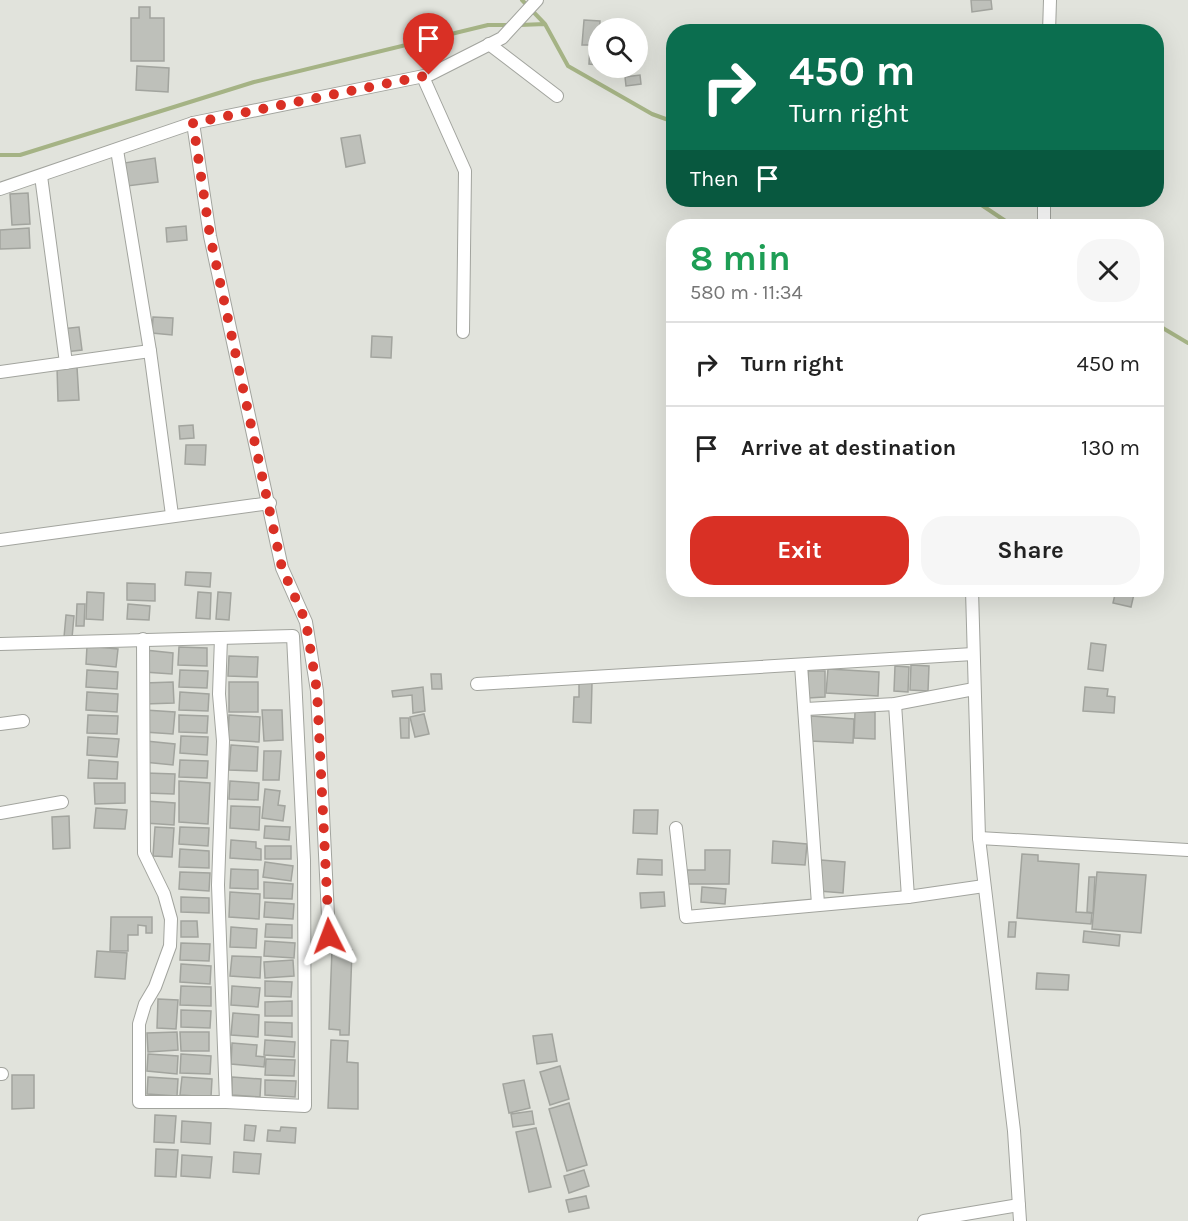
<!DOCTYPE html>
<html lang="en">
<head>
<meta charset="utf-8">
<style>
	:root { --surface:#fff; --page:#f6f6f6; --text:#222; --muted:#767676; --line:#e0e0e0; --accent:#d93025 }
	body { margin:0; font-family:Karla,sans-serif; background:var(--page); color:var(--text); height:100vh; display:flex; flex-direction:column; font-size:22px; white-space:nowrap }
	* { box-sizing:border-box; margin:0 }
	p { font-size:20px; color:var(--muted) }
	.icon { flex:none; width:33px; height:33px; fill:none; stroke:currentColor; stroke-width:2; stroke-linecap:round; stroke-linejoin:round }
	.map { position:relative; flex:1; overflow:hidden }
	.sheet { position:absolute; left:666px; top:219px; width:498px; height:378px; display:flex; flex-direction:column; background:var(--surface); border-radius:24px; box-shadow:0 6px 24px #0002 }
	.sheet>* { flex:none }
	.hud { position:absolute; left:666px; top:24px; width:498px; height:183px; border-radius:24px; box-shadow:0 6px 24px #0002; background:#0b6e4f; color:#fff; overflow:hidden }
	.fabs { position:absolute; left:588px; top:18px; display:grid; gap:12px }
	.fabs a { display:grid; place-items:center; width:60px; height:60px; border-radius:50%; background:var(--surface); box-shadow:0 6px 24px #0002; font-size:30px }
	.pin { position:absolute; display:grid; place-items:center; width:51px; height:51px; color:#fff; margin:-62px -26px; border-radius:50% 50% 50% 0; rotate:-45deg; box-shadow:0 0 6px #0007 }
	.pin .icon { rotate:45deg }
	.me { position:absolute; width:66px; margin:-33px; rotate:357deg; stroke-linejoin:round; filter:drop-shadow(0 0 4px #0008) }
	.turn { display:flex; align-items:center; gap:21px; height:126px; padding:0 24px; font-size:27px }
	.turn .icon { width:78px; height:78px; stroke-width:2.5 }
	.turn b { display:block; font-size:42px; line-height:51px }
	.then { display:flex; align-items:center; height:57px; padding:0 24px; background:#0003; gap:12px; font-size:22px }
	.round { display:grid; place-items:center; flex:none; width:63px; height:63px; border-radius:24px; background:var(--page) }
	.head { display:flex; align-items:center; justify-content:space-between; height:102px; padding:0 24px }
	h1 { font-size:36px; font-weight:700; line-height:45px; color:#1e9e55 }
	.cta { display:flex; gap:12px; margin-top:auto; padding:12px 24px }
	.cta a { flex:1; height:69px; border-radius:24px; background:var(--accent); color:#fff; font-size:24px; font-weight:700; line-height:69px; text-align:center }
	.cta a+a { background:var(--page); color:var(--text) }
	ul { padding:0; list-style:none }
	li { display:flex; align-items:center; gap:18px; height:84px; padding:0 24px; border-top:2px solid var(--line) }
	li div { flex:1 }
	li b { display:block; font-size:22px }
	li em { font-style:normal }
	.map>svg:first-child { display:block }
</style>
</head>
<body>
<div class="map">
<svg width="1188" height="1221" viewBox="0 0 1188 1221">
	<rect width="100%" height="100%" fill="#e1e3dc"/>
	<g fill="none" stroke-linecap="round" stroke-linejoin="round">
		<g stroke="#a5b385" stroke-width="4">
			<path d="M522 0 544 23"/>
			<path d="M520 25 545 24 568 66 652 114 674 122"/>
			<path d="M0 155H20L254 82 488 25H509"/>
			<path d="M974 200 1013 226"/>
			<path d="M1156 324 1188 343"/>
		</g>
	</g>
	<g fill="#bec0ba" stroke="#a2a49e" stroke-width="1.5">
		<path d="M971 0H991L992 9 972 12Z"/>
		<path d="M139 7H150V18H164V61H131V18H139Z"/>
		<path d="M584 20 600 21 598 65 589 64 590 45H582Z"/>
		<path d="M137 66 169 68 168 92 136 90Z"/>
		<path d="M640 75 641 84 626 86 625 77Z"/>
		<path d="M360 135 365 163 346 167 341 138Z"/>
		<path d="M155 158 158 182 127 186 124 163Z"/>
		<path d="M28 193 30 224 12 225 10 194Z"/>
		<path d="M186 226 187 240 167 242 166 228Z"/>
		<path d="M29 228 30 248 0 249V230Z"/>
		<path d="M153 317 173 318 172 335 152 333Z"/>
		<path d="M79 327 82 350 65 352 62 329Z"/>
		<path d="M372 336 392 337 391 358 371 357Z"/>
		<path d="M57 367H77L79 400 58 401Z"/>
		<path d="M193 425 194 438 180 439 179 426Z"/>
		<path d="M186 445H206L205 465 185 464Z"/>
		<path d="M186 572 211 573 210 587 185 585Z"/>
		<path d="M127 583 155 584V601L127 600Z"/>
		<path d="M1116 590 1134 594 1131 607 1113 603Z"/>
		<path d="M87 592 104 593 103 620 86 619Z"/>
		<path d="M198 592 211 593 210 619 196 618Z"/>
		<path d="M218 592 231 593 229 620 216 619Z"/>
		<path d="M77 604H85L84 626H76Z"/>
		<path d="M128 604 150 606 149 620 127 619Z"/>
		<path d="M66 615 74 616 72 638 64 637Z"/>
		<path d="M1091 643 1106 645 1103 671 1088 669Z"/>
		<path d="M87 646 118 649 116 667 86 664Z"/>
		<path d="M179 647 207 648V666L178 665Z"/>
		<path d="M145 650 173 653 172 674 144 672Z"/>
		<path d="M229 656 258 657 257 677 228 676Z"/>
		<path d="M911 665 929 666 928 691 910 690Z"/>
		<path d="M895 666 909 667 908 692 894 691Z"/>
		<path d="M828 669 879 672 878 696 826 693Z"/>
		<path d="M87 670 118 672 117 689 86 687Z"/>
		<path d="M180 670 208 671 207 688 179 687Z"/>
		<path d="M808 671H825V697L808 698Z"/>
		<path d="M431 674H441L442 689H432Z"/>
		<path d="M173 682 174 703 145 704 144 683Z"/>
		<rect x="229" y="682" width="29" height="30"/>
		<path d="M579 683H592L591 723 573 722 574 697H579Z"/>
		<path d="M423 687 425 711 413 713 412 695 393 697 392 691Z"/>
		<path d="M1085 687 1108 689 1107 696 1115 697 1114 713 1083 711Z"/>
		<path d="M87 692 118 694 117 712 86 710Z"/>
		<path d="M180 692 209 694 208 711 179 710Z"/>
		<path d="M145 710 175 712 173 734 144 732Z"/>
		<path d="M262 710H282L283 740 264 741Z"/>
		<path d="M855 712H875V739L854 738Z"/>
		<path d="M424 714 429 734 415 737 410 717Z"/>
		<path d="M88 715 118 716 117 734 87 733Z"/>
		<path d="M179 715 208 716 207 733 179 732Z"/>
		<path d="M229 715 260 717 259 742 228 740Z"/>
		<path d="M811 716 854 719 853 743 810 741Z"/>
		<path d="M400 718H409V738H401Z"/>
		<path d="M181 736 208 737 207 755 180 753Z"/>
		<path d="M88 737 119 739 117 757 87 755Z"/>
		<path d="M146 741 175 744 173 765 144 762Z"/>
		<path d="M231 745 258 747 257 771 229 770Z"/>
		<path d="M264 751H281L279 780H263Z"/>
		<path d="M89 760 118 762 117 779 88 778Z"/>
		<path d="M180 760 208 761 207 778 179 777Z"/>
		<path d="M146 773 175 774 174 794 145 793Z"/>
		<path d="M179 781 210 783 208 824 179 822Z"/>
		<path d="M230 781 259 783 258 800 229 799Z"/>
		<path d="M94 783H125V803L95 804Z"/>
		<path d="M265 789 280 791 278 805 285 806 283 821 262 818Z"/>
		<path d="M146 801 175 803 174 825 145 823Z"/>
		<path d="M231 806 260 807 259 830 230 828Z"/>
		<path d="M96 808 127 810 125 829 94 828Z"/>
		<path d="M634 810H658L657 834 633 833Z"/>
		<path d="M69 816 70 848 53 849 52 817Z"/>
		<path d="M265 826 290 827 289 840 264 838Z"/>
		<path d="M155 827 174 828 172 857 153 856Z"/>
		<path d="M180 827 209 828 208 846 179 844Z"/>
		<path d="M231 840 256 842V848L261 849V860L230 858Z"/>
		<path d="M773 841 807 844 805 865 772 863Z"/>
		<rect x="265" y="846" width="26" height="13"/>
		<path d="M180 849 209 851V868L179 867Z"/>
		<path d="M705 850H730L729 884H684L685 870H705Z"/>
		<path d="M1022 854 1038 855V861L1079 864 1076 912 1092 913 1091 924 1017 918Z"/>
		<path d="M638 859 662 860V875L637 874Z"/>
		<path d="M821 860 845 862 843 893 819 891Z"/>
		<path d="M265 862 293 866 291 881 263 877Z"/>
		<path d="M231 869 258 870V889L230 888Z"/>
		<path d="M180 872 210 873 209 891 179 889Z"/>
		<path d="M1097 872 1146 875 1141 933 1092 929Z"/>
		<path d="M1089 877H1095L1093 913 1087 912Z"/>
		<path d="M264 882 293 884 292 899 264 898Z"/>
		<path d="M702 887 726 889 725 904 701 902Z"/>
		<path d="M230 892 260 894 259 919 229 917Z"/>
		<path d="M664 892 665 906 641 908 640 893Z"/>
		<path d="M181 897 209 898V913L181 912Z"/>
		<path d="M265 902 294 904 293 919 264 917Z"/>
		<path d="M111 917H152V933H146V926L138 925V935H128V951H110Z"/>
		<path d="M181 921H197L198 937H181Z"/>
		<path d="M1009 922H1016L1015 937H1008Z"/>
		<path d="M266 924 292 925V938L265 937Z"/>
		<path d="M231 927 257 929 256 948 230 947Z"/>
		<path d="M1084 931 1120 935 1119 946 1083 942Z"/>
		<path d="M265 941 295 943 294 958 264 956Z"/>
		<path d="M181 943 210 944 209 961 180 960Z"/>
		<path d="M332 949 352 950 349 1035H340V1030L329 1029Z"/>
		<path d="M97 951 127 953 125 979 95 977Z"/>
		<path d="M232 956 261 957 260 978 230 976Z"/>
		<path d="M293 960 294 976 265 978 264 962Z"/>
		<path d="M181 964 211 966 210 984 180 982Z"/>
		<path d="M1037 973 1069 975 1068 990 1036 989Z"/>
		<path d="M265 981 292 982 291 997 265 996Z"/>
		<path d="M181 986 211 987V1006L180 1005Z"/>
		<path d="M232 986 260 988 258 1007 231 1005Z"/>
		<path d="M158 999 178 1000 176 1029 157 1028Z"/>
		<path d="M292 1001V1016H265V1002Z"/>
		<path d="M181 1010 211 1011 210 1028 181 1027Z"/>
		<path d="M233 1013 259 1015 258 1037 231 1035Z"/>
		<path d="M265 1022 292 1023V1037L265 1035Z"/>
		<path d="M177 1032 178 1050 148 1052 147 1033Z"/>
		<path d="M180 1032H209V1051H181Z"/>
		<path d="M552 1034 557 1061 537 1064 533 1036Z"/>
		<path d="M265 1040 295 1042 294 1057 264 1055Z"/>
		<path d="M331 1040 348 1041 347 1062 358 1063V1109L328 1108Z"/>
		<path d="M232 1043 257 1045 256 1056 265 1057 264 1067 231 1064Z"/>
		<path d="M148 1054 178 1056 177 1074 147 1071Z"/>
		<path d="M181 1054 211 1056 210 1074 180 1073Z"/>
		<path d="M266 1059 295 1060 294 1076 265 1075Z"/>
		<path d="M560 1066 569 1099 550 1105 540 1072Z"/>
		<path d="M12 1075H34V1108L12 1109Z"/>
		<path d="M148 1077 178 1079 177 1096 147 1094Z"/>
		<path d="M182 1077 212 1079 211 1097 180 1095Z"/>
		<path d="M232 1077 261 1079 260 1097 232 1095Z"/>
		<path d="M265 1080 296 1081 295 1097 265 1095Z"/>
		<path d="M524 1080 530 1108 509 1113 503 1084Z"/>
		<path d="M569 1103 587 1165 567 1171 549 1109Z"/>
		<path d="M532 1111 534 1124 513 1127 511 1114Z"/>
		<path d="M155 1115 176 1116 174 1143 154 1142Z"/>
		<path d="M182 1121 211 1123 210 1144 181 1142Z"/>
		<path d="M245 1125 256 1126 254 1141 244 1140Z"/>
		<path d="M281 1127 296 1128 295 1143 267 1141 268 1130 280 1131Z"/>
		<path d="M536 1128 551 1187 529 1192 516 1132Z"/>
		<path d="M156 1149 178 1150 176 1177 155 1176Z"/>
		<path d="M234 1152 261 1154 259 1174 233 1172Z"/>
		<path d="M182 1155 212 1157 210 1178 181 1176Z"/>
		<path d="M584 1170 589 1186 569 1193 564 1176Z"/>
		<path d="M586 1196 589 1208 569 1212 566 1200Z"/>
	</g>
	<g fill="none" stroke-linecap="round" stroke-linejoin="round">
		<g stroke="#a2a49e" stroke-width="14">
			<g id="minor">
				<path d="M1049 32 1050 0"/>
				<path d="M489 44 557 96"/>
				<path d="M423 77 465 171 463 332"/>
				<path d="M193 123 210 236 282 568 306 622 317 691 329 936"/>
				<path d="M117 150 150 351 172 515"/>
				<path d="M41 176 66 363"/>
				<path d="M0 189 193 123 429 75 502 38 537 0"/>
				<path d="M1044 226V200"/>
				<path d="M0 372 150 351"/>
				<path d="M0 540 270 503"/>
				<path d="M972 590 979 838 1014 1131 1020 1221"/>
				<path d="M143 639 144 853 164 894 171 919 170 946 155 987 145 1004 139 1024V1102H226L218 885 223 741 219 694 221 638"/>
				<path d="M0 644 293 636 304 860 305 1106 226 1102"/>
				<path d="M801 665 818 904"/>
				<path d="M477 684 973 654"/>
				<path d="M895 704 908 897"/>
				<path d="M806 709 895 704 974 689"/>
				<path d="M0 724 23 721"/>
				<path d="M0 813 62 802"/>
				<path d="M676 828 686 917 908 897 984 886"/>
				<path d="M979 838 1188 850"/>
				<path d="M0 1074H2"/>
				<path d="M924 1221 1019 1205"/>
			</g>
		</g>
		<use href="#minor" stroke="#fff" stroke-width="12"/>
	</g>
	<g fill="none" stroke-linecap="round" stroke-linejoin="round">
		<path stroke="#d93025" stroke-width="10" stroke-dasharray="0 18" d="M329 936 317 691 306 622 282 568 210 236 193 123 429 75"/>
	</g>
</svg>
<div class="fabs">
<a><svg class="icon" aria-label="search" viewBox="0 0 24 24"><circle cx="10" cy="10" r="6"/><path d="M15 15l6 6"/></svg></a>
</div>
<div class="pin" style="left:429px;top:75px;background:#d93025"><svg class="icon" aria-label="arrive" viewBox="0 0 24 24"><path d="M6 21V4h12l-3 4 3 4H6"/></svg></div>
<svg class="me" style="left:329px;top:936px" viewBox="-20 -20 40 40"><path d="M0-17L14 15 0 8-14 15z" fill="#d93025" stroke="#fff" stroke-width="4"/></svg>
<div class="hud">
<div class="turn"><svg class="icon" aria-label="right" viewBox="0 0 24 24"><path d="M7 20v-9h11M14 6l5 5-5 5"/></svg><div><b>450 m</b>Turn right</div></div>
<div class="then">Then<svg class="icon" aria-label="arrive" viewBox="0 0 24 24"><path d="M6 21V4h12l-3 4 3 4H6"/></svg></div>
</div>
<section class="sheet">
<div class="head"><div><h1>8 min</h1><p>580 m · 11:34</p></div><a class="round"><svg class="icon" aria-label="close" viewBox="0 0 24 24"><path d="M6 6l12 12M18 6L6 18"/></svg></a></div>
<ul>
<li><svg class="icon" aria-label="right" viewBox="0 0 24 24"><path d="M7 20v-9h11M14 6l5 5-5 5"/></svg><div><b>Turn right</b></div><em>450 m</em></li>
<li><svg class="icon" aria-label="arrive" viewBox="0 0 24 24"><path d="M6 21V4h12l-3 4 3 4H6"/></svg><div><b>Arrive at destination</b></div><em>130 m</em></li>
</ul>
<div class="cta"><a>Exit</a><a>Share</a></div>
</section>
</div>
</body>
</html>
